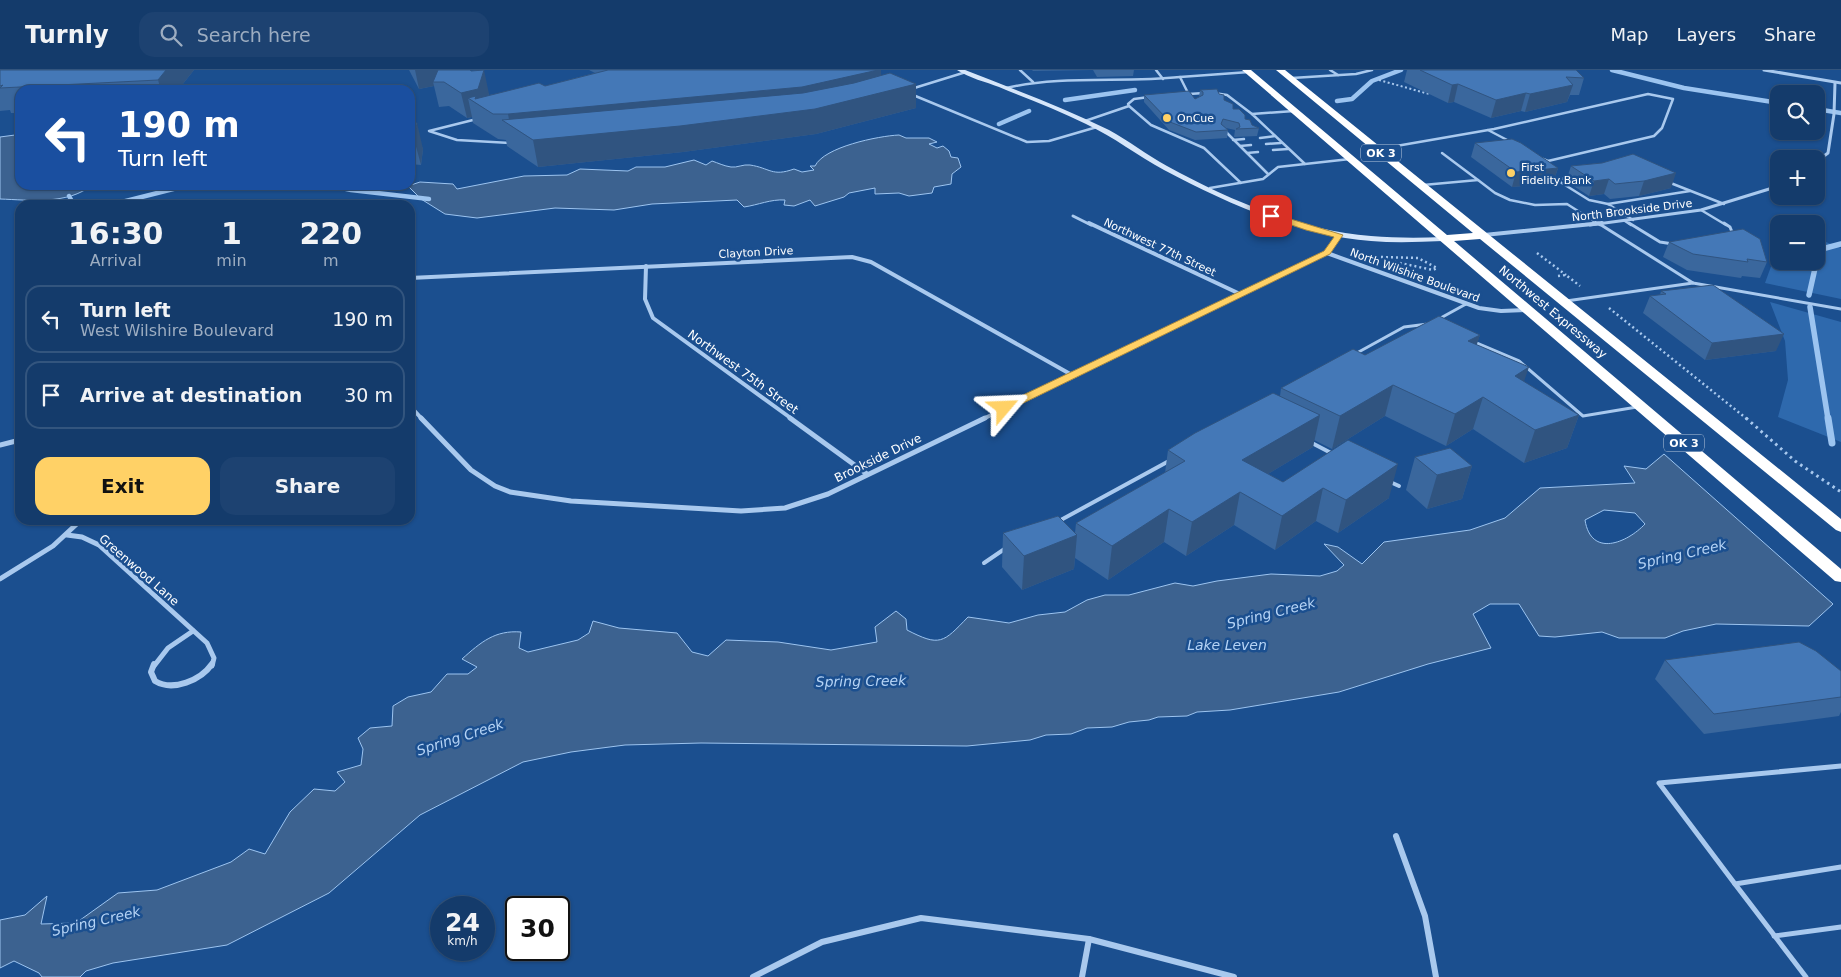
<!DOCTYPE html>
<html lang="en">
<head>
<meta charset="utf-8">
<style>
	:root { --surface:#143b6b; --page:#1d4271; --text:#f1f3f6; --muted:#9dadc1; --line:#33557e; --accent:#ffd166 }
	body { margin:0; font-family:"DejaVu Sans",sans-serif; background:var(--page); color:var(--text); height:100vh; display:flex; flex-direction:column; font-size:19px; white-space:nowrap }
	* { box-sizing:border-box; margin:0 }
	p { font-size:16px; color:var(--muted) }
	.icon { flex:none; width:28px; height:28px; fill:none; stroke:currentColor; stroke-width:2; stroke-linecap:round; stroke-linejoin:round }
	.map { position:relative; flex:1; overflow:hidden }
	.sheet { position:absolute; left:15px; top:130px; width:400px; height:325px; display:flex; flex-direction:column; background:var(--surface); border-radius:15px; box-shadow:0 1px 4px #0004,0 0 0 1px var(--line) }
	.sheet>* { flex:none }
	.top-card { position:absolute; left:15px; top:15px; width:400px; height:105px; border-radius:15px; box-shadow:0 1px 4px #0004,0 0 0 1px var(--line); background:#1a4fa0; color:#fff; overflow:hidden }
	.controls { position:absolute; left:1770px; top:15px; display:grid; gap:10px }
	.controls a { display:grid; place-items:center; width:55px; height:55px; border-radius:10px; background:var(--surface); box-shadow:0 1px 4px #0004,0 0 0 1px var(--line); font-size:25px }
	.speed { position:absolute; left:430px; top:826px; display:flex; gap:10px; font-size:25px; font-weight:700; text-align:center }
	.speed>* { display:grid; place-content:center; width:65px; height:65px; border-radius:50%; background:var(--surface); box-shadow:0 1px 4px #0004,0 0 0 1px var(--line); line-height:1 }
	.speed small { font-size:12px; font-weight:400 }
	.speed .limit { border:2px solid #111; border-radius:8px; background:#fff; color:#111 }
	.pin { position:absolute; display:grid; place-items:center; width:42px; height:42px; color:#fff; margin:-21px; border-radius:10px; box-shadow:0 2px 8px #0006 }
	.me { position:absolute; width:55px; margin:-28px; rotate:64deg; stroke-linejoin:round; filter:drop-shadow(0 0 4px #0008) }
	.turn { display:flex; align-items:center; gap:18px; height:105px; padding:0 20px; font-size:22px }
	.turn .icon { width:65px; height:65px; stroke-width:2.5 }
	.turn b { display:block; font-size:35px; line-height:42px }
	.eta { display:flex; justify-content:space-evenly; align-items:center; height:85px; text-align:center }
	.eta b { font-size:30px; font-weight:600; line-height:35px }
	.primary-button { display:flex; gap:10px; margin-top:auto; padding:10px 20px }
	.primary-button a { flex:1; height:58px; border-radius:15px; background:var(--accent); color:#111; font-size:20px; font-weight:600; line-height:58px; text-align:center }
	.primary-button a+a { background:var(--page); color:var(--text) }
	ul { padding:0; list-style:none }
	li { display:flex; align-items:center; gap:15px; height:68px; margin:0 10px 8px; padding:0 10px; border:2px solid var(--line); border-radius:15px }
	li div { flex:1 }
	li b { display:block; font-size:19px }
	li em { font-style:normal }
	header { display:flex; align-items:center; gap:30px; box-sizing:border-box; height:70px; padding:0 25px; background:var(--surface); border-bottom:1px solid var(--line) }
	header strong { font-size:24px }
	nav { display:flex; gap:28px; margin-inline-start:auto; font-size:18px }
	.search { width:350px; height:45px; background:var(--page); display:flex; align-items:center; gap:12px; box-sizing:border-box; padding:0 18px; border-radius:15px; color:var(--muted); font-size:19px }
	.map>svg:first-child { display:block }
</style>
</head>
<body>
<header>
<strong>Turnly</strong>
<div class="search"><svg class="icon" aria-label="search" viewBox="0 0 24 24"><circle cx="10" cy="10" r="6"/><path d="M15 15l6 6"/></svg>Search here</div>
<nav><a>Map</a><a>Layers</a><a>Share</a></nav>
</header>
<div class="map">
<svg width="1841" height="907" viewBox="0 0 1841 907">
	<rect width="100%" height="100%" fill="#1b4f8f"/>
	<g fill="#2e69ad">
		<path d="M1816 168 1841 178V229L1765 213 1773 191 1779 182V191H1816Z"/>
		<path d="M1770 232 1841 252V372L1778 347 1788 310 1785 271Z"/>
	</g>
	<g fill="#3c6290" stroke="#9cc4f0" fill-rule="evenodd">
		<path d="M15 65H20V115H92C68 135 29 130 0 129V67Z"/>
		<path d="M899 65 906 68H929L937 72 929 74 937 78 943 76 949 81 951 87 958 88 961 97 952 104 951 114 934 117 932 123 909 126 899 123 875 124V118L849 123 844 127 815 136 810 130 794 136 784 135 785 130C771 129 758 135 744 137L737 130 652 134 614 140 555 138 477 148 445 144 421 129 408 116 420 112 453 114 457 119 524 106 567 105 580 99 628 101 636 97H665L694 90 706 95 712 91C718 93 724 96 731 97 737 98 743 94 750 95 770 98 772 107 794 99L802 102 814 100 810 96H815C824 77 878 66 899 65Z"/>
		<path d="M1664 384 1833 534 1809 556 1716 554 1683 561 1665 568H1619L1602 562 1555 567 1539 566 1519 534H1490L1473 544 1491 578 1428 594 1339 622 1230 640 1197 642 1187 646 1158 647 1149 650 1129 652 1112 657 1087 658 1071 664 1046 665 1030 670 967 676 701 673 625 675 571 682 523 692 420 745 329 823 227 875 113 893 86 901 80 907H42L39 903 14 891 0 898V850L25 845 47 826 41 854 76 853 118 823 157 820 231 792 249 779 265 784 290 742 314 719 335 721 345 712 337 702 361 695 363 679 358 668 370 658 392 656 393 636 408 627 431 622 447 604H468L477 597 462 589C481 572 495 560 521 562L519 578 528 582 578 570 589 563 593 551 619 558 677 563 692 582 708 586 726 570 778 572 831 580 877 572 875 557 896 541 906 549 907 560C940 577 943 573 968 547L1009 553 1038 545 1065 542 1087 530 1105 525H1129L1175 513 1193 516 1217 511 1271 504 1320 506 1337 501 1344 495 1324 474 1338 477 1362 494 1384 472 1470 460 1505 448 1540 418 1635 413 1624 396 1646 399ZM1604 440 1635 443 1645 454C1627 473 1591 488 1585 450Z"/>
	</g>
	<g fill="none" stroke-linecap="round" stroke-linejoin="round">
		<g stroke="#9cc4f0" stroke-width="4.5">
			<path d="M1612 0 1684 18 1779 33"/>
			<path d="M1065 30 1135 20"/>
			<path d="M1337 31 1352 29 1372 11 1401 0"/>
			<path d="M1816 39 1841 43"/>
			<path d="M999 54 1029 41"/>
			<path d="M328 115 351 120 429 129"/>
			<path d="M69 126 74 135"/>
			<path d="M110 135 189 115"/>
		</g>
		<g stroke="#9cc4f0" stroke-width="5.5">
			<path d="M1809 225 1818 185 1822 179 1841 174"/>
			<path d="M1810 237 1828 349"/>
		</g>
		<path stroke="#9cc4f0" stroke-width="7" d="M1828 348 1832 373"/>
		<path stroke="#a9c9ee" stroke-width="2" stroke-dasharray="2 2.5" stroke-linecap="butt" d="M1379 10 1429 24"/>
		<g stroke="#a9c9ee" stroke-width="2.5" stroke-dasharray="2 3" stroke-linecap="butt">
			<path d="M1537 183 1566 205"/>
			<path d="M1381 187 1418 188 1437 198 1433 200 1395 192"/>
			<path d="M1558 206 1566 205 1580 216"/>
			<path d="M1609 238 1747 349"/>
		</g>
		<path stroke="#a9c9ee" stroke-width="3" stroke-dasharray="2.5 4" stroke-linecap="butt" d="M1746 348 1795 391 1841 422"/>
		<g stroke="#a9c9ee" stroke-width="2.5">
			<path d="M1020 0 1033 12"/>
			<path d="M1156 0 1163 9"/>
			<path d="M1330 0 1338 5"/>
			<path d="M1292 8 1356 4 1372 0"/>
			<path d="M1006 18C1063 5 1122 13 1180 7"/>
			<path d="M911 19 966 2"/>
			<path d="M1214 23 1227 25 1252 44"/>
			<path d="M1189 24 1204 23"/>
			<path d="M913 25 1027 72 1049 71 1097 57"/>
			<path d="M1189 25 1180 7 1249 2"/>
			<path d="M1129 36 1151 55 1204 78 1241 113"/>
			<path d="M1294 41 1252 44 1305 94"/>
			<path d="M477 49 429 61 457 70 511 73"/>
			<path d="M1085 51 1129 36 1128 34 1134 29 1149 27"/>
			<path d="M1488 60 1511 72"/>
			<path d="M1225 61 1268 104"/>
			<path d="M1260 68 1275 66"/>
			<path d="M1233 70 1244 69"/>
			<path d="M1266 74 1281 73"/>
			<path d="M1240 76 1251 75"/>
			<path d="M1379 79 1494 59 1648 24 1673 29 1662 58 1654 66 1548 91 1543 89"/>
			<path d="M1273 80 1288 79"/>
			<path d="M1247 83 1258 82"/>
			<path d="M1572 106 1557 110 1589 130 1608 134 1633 150"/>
			<path d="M1478 110 1495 123 1510 130 1535 135 1567 134 1600 155"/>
			<path d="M1668 112 1724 134"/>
			<path d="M1423 115 1478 110 1442 83"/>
			<path d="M1210 118 1263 109 1278 97 1350 89"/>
			<path d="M1608 134 1690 121"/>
			<path d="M1701 140 1726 155"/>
			<path d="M1625 151 1631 155"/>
		</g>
		<g stroke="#a9c9ee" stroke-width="3">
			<path d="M1598 153 1693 213 1841 239"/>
			<path d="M1629 153 1660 172 1673 174"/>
			<path d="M1724 153 1730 157 1732 162 1729 163"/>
			<path d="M1566 231 1693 213"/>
			<path d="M1437 250 1466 234"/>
			<path d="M1474 272 1519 291 1583 346 1637 337"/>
			<path d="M1355 284 1404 257 1428 254"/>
		</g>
		<g stroke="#a9c9ee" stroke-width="4">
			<path d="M1310 372 1333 384"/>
			<path d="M1388 411 1399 416"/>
			<path d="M1059 451 1169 391"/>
			<path d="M984 493 1006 478"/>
		</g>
		<g stroke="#a9c9ee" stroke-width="5">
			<path d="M1735 814 1659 713 1841 696"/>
			<path d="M1774 866 1841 857"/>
			<path d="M1806 907 1735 814 1841 797"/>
		</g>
		<g stroke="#a9c9ee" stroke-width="3">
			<path d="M1764 0 1841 13"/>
			<path d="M1816 92 1828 83 1834 44 1835 13"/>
			<path d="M1073 146 1091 155"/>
			<path d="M1590 155 1701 140 1779 116"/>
		</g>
		<g stroke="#a9c9ee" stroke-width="4">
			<path d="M1089 153 1240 224"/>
			<path d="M1484 165 1602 153"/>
			<path d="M1327 183 1479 238 1501 241 1526 240"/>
			<path d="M646 196 645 229 653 248 792 349"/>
			<path d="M410 208 852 187 871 192 1072 305"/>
			<path d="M410 336 422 349"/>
			<path d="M983 349 1327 183 1339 165"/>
		</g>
		<g stroke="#a9c9ee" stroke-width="5">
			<path d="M421 348 471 400 495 416 510 422 571 431 741 441 785 438 828 424 985 348"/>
			<path d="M790 348 867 404"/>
			<path d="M0 375 20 370"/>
			<path d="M67 465 82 467 99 475 207 573 214 588 212 596"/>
			<path d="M0 509 53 476 81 450"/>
			<path d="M154 596 168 578 193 561"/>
		</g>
		<g stroke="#a9c9ee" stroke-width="6">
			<path d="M154 594 151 602 155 611C173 622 201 610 212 594"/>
			<path d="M1396 766 1425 846 1436 907"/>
			<path d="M753 907 822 872 921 848 1089 869 1234 907"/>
			<path d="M1082 907 1089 869"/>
		</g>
		<path fill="#d6e6fa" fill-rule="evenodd" d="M957 0H965C1013 19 1062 37 1109 60 1129 71 1147 85 1167 96 1229 130 1299 160 1371 166 1395 168 1419 168 1443 167L1447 169 1443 171C1419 172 1395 173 1371 171 1298 165 1228 134 1164 100 1138 86 1114 67 1086 54 1058 40 1028 29 999 17 986 12 969 8 957 0Z"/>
		<path fill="#fff" fill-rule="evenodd" d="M1242 0H1251L1447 165 1473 163 1276 0H1285L1841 449V462L1836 460 1480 169 1454 171 1841 499V512L1835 511Z"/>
	</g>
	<g fill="#3a679d">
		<path d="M0 0H194L178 20H20V43H11L10 40 0 41Z"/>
		<path d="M409 0H470L489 24V25L545 16 595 3 589 0H881V6L916 38 816 64 683 82 538 97 507 76 506 70 498 69 473 53 472 47 467 48 449 36 439 37 434 16 419 19Z"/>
		<path d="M1032 0H1092L1033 1Z"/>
		<path d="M1093 0H1134L1133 6 1097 7Z"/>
		<path d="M1407 0H1576L1584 8 1579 25H1570L1567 32 1525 42 1521 41 1491 48 1454 32 1448 33 1404 12Z"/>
		<path d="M1200 20 1219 24 1224 30 1245 49 1252 55 1259 58 1257 66 1234 67 1235 60 1226 58 1228 60 1227 68 1195 70 1169 60 1144 32V25L1195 29 1199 27Z"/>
		<path d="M410 52 423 79 421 95 410 94Z"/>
		<path d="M1475 73 1558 98 1553 113 1512 117 1471 87Z"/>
		<path d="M1602 93 1671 118 1639 126 1610 129 1604 124 1589 126 1566 111 1571 96Z"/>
		<path d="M1669 172 1767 192 1760 208 1742 206 1741 208 1687 200 1663 187Z"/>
		<path d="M1661 221 1776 281 1705 290 1643 243 1650 226 1660 225Z"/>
		<path d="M1480 265 1476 275 1524 312 1579 345 1567 378 1524 393 1473 359 1446 376 1385 346 1332 379 1314 370 1313 377 1268 404 1283 412 1389 428 1338 463 1316 451 1275 480 1234 455 1186 486 1164 472 1108 510 1075 488 1074 499 1022 520 1002 497 1003 463H1075L1076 453 1165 403 1168 380 1280 326 1281 318 1365 285Z"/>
		<path d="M1415 387 1472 396 1462 429 1427 439 1406 420Z"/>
		<path d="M1665 590 1841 627V642L1839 646 1704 664 1655 609Z"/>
	</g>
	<g fill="#305480">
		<path d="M166 0H194L178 20H161L158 10Z"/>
		<path d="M415 0H444L433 12 434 16 419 19Z"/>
		<path d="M484 0 489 24 485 39 468 28 472 47 467 48 461 23Z"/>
		<path d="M878 0H881L882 22 916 14V38L816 64 683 82 538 97 533 70 510 55 508 44Z"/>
		<path d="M1458 14 1454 32 1448 33 1452 15Z"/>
		<path d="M1573 15 1567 32 1525 42 1530 24Z"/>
		<path d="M1526 23 1521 41 1491 48 1496 30Z"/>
		<path d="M417 53 423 79 421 95 414 69Z"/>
		<path d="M1558 98 1553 113 1512 117 1516 102Z"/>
		<path d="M1676 103 1671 118 1639 126 1644 111Z"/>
		<path d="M1609 109 1604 124 1589 126 1594 111Z"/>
		<path d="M1784 264 1776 281 1705 290 1712 273Z"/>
		<path d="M1480 265 1470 295 1468 271Z"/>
		<path d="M1529 297 1518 329 1515 306Z"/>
		<path d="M1393 315 1385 346 1332 379 1340 346Z"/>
		<path d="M1483 327 1473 359 1446 376 1455 344Z"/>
		<path d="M1320 345 1313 377 1236 423 1242 390Z"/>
		<path d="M1579 345 1567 378 1524 393 1535 360Z"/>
		<path d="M1398 394 1389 428 1338 463 1346 430Z"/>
		<path d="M1472 396 1462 429 1427 439 1437 405Z"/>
		<path d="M1323 418 1316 451 1275 480 1282 446Z"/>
		<path d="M1240 422 1234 455 1186 486 1192 452Z"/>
		<path d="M1169 439 1164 472 1108 510 1112 476Z"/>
		<path d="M1077 465 1074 499 1022 520 1024 486Z"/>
	</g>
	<g fill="#4478b7" stroke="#305480">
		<path d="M0 0H166L158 10 0 18 3 15 0 16Z"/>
		<path d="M438 0H470L471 1 484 0 478 19 461 23 444 12H433Z"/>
		<path d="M608 0H878L802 17 508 44H493L468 28 476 26 475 29 539 13 545 16Z"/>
		<path d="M1420 0H1576L1584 8 1566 7 1573 15 1530 24 1526 23 1496 30 1458 14 1452 15Z"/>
		<path d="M890 3 916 14 815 39 680 56 533 70 502 50 803 23 854 13Z"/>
		<path d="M1217 19 1219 24 1224 25V30L1233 34V39H1239L1245 45V49L1250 50 1252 55 1259 58 1236 59 1240 57 1239 53 1223 49 1221 54 1228 60 1196 62 1170 52 1144 25 1189 21 1195 29 1203 25V22L1200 20Z"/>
		<path d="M410 52 417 53 414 69 410 68Z"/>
		<path d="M1512 69 1521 73 1558 98 1516 102 1475 73Z"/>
		<path d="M1633 84 1676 103 1644 111 1615 114 1609 109 1594 111 1571 96 1602 93Z"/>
		<path d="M1743 159 1760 169 1767 192 1747 189 1748 192 1693 184 1669 172Z"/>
		<path d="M1713 215 1784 264 1712 273 1650 226 1666 224 1661 221Z"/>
		<path d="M1439 246 1480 265 1468 271 1529 297 1515 306 1579 345 1535 360 1483 327 1455 344 1393 315 1340 346 1281 318 1353 279 1365 285Z"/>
		<path d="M1273 323 1320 345 1242 390 1283 412 1348 370 1398 394 1346 430 1323 418 1282 446 1240 422 1192 452 1169 439 1112 476 1076 453 1185 391 1168 380 1195 363Z"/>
		<path d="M1450 378 1472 396 1437 405 1415 387Z"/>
		<path d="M1058 446 1077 465 1024 486 1003 463Z"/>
		<path d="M1799 572 1816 581 1841 601V627L1714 644 1665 590Z"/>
	</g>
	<path fill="#ffd166" stroke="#a68842" d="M1271 143 1343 165 1330 184 1007 341H1000V336L1324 181 1334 167 1306 160 1268 147 1267 146Z"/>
	<g fill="#ffd166" stroke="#1b4f8f" stroke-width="2">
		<circle cx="1167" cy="48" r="5"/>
		<circle cx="1511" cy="103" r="5"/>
	</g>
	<g text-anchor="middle" stroke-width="5" stroke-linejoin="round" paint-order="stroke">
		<g font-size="11" fill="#fff" stroke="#1b4f8f" text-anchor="start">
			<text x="1177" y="52">OnCue</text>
			<text x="1521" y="101">First<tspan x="1521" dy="13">Fidelity Bank</tspan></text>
		</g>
		<g fill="#1b4f8f" stroke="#bbcadd" stroke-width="1">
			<rect x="1361" y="74.5" width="40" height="17" rx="4"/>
			<rect x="1664" y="364.5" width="40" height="17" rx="4"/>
		</g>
		<g font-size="11" font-weight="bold" fill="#fff">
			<text x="1381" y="87">OK 3</text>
			<text x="1684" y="377">OK 3</text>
		</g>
		<g font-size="11" fill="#fff" stroke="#1b4f8f">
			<text transform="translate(1632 140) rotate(-7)" y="4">North Brookside Drive</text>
			<text transform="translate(1160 177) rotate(25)" y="4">Northwest 77th Street</text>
			<text transform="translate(756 182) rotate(-3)" y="4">Clayton Drive</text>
			<text transform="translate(1415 205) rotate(20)" y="4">North Wilshire Boulevard</text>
		</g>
		<g font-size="12" fill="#fff" stroke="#1b4f8f">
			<text transform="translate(1553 242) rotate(40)" y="4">Northwest Expressway</text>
			<text transform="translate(743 302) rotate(36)" y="4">Northwest 75th Street</text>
			<text transform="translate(878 388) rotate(-26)" y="4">Brookside Drive</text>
			<text transform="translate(139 500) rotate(41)" y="4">Greenwood Lane</text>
		</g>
		<g font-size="14" font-style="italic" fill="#b5d3f5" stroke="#1b4f8f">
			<text transform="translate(1682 484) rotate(-13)" y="5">Spring Creek</text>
			<text transform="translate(1271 543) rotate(-14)" y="5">Spring Creek</text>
			<text x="1227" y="580">Lake Leven</text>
			<text transform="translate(861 611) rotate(-1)" y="5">Spring Creek</text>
			<text transform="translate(460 667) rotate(-18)" y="5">Spring Creek</text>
			<text transform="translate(96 851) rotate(-13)" y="5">Spring Creek</text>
		</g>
	</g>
</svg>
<div class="controls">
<a><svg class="icon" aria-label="search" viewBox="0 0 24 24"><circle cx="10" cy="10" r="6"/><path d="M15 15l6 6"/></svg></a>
<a>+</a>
<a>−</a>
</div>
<div class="speed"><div>24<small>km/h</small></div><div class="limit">30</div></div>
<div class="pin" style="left:1271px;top:146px;background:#d93025"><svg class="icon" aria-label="arrive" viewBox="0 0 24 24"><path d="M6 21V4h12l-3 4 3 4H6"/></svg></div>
<svg class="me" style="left:1004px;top:338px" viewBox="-20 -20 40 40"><path d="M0-17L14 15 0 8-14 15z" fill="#ffd166" stroke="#fff" stroke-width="4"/></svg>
<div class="top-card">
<div class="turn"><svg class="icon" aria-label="left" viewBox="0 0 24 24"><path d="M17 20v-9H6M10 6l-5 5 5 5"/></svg><div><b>190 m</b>Turn left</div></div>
</div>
<section class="sheet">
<div class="eta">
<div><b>16:30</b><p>Arrival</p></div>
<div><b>1</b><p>min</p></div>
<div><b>220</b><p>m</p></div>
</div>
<ul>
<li><svg class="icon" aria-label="left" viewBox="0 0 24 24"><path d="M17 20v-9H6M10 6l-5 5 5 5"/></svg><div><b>Turn left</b><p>West Wilshire Boulevard</p></div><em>190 m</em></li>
<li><svg class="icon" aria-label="arrive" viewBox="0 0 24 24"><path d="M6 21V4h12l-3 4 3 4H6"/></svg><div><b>Arrive at destination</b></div><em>30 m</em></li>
</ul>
<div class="primary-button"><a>Exit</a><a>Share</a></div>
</section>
</div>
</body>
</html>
